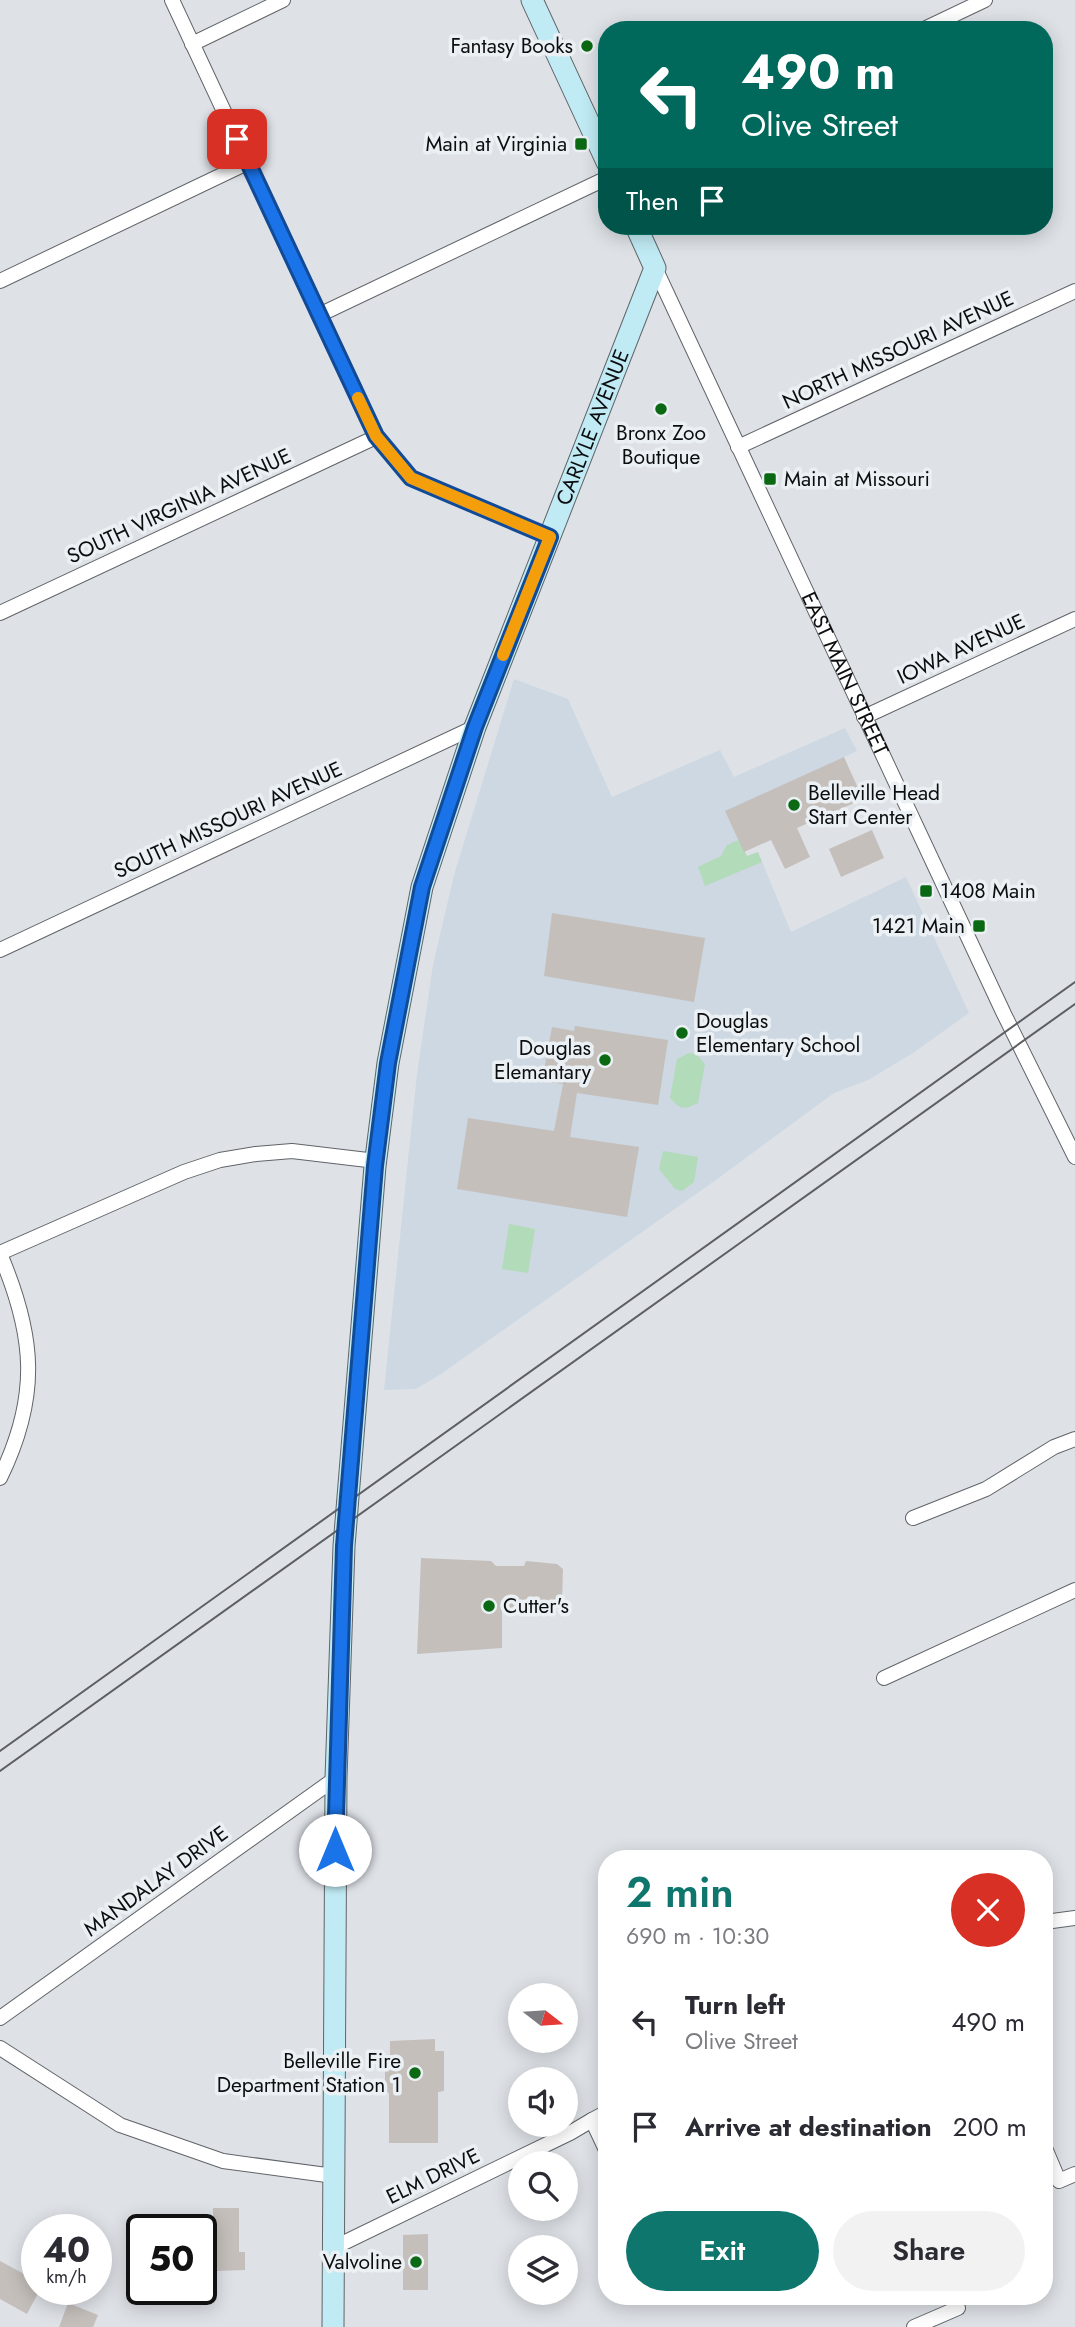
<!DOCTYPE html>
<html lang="en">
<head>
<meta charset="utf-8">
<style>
	:root { --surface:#fff; --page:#f2f2f3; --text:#2b2b33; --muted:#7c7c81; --accent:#0f766e }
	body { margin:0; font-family:Jost,sans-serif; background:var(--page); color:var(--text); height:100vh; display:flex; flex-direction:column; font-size:26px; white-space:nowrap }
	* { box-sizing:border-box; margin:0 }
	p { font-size:23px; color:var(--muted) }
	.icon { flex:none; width:38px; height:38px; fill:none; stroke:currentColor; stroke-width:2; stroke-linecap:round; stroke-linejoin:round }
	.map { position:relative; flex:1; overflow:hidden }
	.side { position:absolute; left:598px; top:1850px; width:455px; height:455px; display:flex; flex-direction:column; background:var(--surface); border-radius:28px; box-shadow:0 4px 18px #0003 }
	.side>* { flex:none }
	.guide { position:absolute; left:598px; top:21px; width:455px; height:214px; border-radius:28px; box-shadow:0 4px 18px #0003; background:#00695c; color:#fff; overflow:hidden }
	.needle { width:46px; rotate:107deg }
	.fabs { position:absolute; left:508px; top:1983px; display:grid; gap:14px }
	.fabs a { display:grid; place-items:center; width:70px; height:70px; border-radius:50%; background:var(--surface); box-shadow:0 4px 18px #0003; font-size:35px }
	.speed { position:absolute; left:21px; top:2214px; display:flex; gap:14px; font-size:35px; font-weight:700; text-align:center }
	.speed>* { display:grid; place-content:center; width:91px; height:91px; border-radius:50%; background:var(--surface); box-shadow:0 4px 18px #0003; line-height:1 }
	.speed small { font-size:18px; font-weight:400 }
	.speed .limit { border:4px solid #111; border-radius:10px; background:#fff; color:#111 }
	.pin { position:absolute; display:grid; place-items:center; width:60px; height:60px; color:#fff; margin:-30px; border-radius:14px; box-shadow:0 4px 10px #0006 }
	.me { position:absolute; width:77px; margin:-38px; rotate:0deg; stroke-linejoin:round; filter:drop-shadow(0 0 5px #0008) }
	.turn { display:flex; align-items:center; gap:24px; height:147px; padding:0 28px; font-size:32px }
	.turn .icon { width:91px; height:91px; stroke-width:2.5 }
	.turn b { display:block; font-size:49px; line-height:60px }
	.then { display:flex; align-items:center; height:66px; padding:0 28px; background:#0003; gap:14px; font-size:26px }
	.round { display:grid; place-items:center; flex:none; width:74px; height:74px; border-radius:37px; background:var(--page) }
	.overview { display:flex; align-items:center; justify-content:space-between; height:119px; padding:0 28px }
	h1 { font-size:42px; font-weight:600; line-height:52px; color:var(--accent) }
	.action { display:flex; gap:14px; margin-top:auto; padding:14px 28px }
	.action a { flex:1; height:80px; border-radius:42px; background:var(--accent); color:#fff; font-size:28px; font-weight:600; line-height:80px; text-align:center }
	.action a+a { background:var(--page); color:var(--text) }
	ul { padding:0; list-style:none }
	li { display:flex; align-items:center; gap:21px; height:105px; padding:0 28px }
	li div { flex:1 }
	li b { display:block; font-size:26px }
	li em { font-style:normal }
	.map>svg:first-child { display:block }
</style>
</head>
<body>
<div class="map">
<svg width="1075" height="2327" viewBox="0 0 1075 2327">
	<rect width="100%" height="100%" fill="#dee2e7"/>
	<path fill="#cdd8e2" d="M514 679 568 699 612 797 720 750 734 777 845 728 857 751 726 812 747 856 758 852 791 932 906 877 969 1013 913 1053 868 1080 834 1093 713 1182 441 1374 416 1389 384 1390 417 1074 433 965 454 875Z"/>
	<g fill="#b2dbb9">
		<path d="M739 840 747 856 758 852 762 862 705 886 698 867 721 856 727 845Z"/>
		<path d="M689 1053 696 1054 705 1064 698 1103C684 1110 681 1110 670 1098L677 1059Z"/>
		<path d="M663 1151 698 1157 694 1182 682 1191 675 1189 659 1169Z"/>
		<path d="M509 1224 535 1229 528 1273 502 1269Z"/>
	</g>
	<g fill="#c4bfbb">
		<path d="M844 757 863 799 797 828 810 857 785 869 771 840 744 852 725 811Z"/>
		<path d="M872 830 884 858 841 877 829 849Z"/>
		<path d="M552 913 705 938 694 1002 544 976Z"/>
		<path d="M575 1026 668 1040 658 1105 577 1093 570 1137 639 1147 627 1217 457 1189 468 1118 554 1131 563 1084 542 1081 552 1027 574 1031Z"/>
		<path d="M421 1558 491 1561 496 1566H524L526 1561 557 1564 563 1569 562 1603 554 1609 502 1608V1648L417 1654Z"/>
		<path d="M435 2039V2051H444V2091L438 2092V2143H389V2093L385 2092V2055L390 2054V2041Z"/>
		<path d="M213 2208H239V2252H245V2270L216 2271 215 2256H201V2233H213Z"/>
		<path d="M428 2234V2290H403V2235Z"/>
		<path d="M0 2261 37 2281V2295L27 2314 0 2299Z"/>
		<path d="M68 2303 98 2315 93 2327H59Z"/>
	</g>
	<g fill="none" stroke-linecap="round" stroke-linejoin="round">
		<g stroke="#606468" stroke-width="16">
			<g id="street">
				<path d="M172 0 376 437 411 478 550 537"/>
				<path d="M922 30 985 0"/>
				<path d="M192 44 283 0"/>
				<path id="s1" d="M655 268 1004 1014 1075 1157"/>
				<path d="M0 281 249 162"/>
				<path d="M319 315 607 178"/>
				<path d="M738 447 1075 291"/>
				<path d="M0 613 376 437"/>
				<path d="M864 717 1075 619"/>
				<path d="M0 950 475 727"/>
				<path d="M0 1253 184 1172 220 1160 256 1154 292 1151 376 1161"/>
				<path d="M0 1254C35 1336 40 1396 0 1478"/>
				<path d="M913 1518 986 1489 1054 1447 1075 1439"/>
				<path d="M884 1678 1075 1590"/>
				<path d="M1045 1922 1075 1918"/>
				<path d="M0 2018 336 1778"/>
				<path d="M0 2048 120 2125 223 2161 334 2176"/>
				<path d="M592 2120 607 2112"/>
				<path d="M1045 2148 1059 2181 1075 2174"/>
				<path d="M333 2248 570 2133 592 2120 607 2152"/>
				<path d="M914 2327 958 2308"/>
			</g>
		</g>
		<g stroke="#606468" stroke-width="23">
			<g id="secondary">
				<path d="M532 0 607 162"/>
				<path id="s2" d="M333 2327 336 1778 344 1546 375 1166 388 1063 422 887 475 727 655 268 636 226"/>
			</g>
		</g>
		<use href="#street" stroke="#fff" stroke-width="14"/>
		<use href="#secondary" stroke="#c0ebf4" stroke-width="21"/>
		<g stroke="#5d5f62" stroke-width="2">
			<path d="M0 1751 1075 982"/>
			<path d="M0 1771 1075 1004"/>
		</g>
	</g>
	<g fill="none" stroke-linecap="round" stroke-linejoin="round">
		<g stroke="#114b97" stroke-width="18">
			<path id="route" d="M237 139 376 436 411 478 550 537 475 727 422 887 388 1063 375 1166 344 1546 335 1850"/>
		</g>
		<use href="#route" stroke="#1a73e8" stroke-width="12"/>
		<path stroke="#f59e0b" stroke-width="12" d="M358 398 376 436 411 478 550 537 503 655"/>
	</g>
	<g fill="#0c6913" stroke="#ebf0f4" stroke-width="2.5">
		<circle cx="587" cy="46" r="7"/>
		<rect x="574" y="137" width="14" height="14" rx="3.5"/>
		<circle cx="661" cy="409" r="7"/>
		<rect x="763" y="472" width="14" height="14" rx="3.5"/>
		<circle cx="794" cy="805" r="7"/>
		<rect x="919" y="884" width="14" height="14" rx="3.5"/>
		<rect x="972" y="919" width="14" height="14" rx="3.5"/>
		<circle cx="682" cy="1033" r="7"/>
		<circle cx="605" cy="1060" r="7"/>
		<circle cx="489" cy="1606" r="7"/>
		<circle cx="415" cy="2073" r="7"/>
		<circle cx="416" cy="2262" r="7"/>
	</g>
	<g text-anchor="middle" stroke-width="7" stroke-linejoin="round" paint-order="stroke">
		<g font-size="21" fill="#0c0d0f" stroke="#ebf0f4" text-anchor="end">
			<text x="573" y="53">Fantasy Books</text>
			<text x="567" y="151">Main at Virginia</text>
			<text x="661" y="440" text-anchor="middle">Bronx Zoo<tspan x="661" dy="24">Boutique</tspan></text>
			<text x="784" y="486" text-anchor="start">Main at Missouri</text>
			<text x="808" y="800" text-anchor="start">Belleville Head<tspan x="808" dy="24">Start Center</tspan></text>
			<text x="940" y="898" text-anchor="start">1408 Main</text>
			<text x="965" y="933">1421 Main</text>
			<text x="696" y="1028" text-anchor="start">Douglas<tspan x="696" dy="24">Elementary School</tspan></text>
			<text x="591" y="1055">Douglas<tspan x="591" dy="24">Elemantary</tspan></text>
			<text x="503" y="1613" text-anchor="start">Cutter's</text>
			<text x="401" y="2068">Belleville Fire<tspan x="401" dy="24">Department Station 1</tspan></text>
			<text x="402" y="2269">Valvoline</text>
		</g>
		<g font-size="21" fill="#0c0d0f" stroke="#ebf0f4">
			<text transform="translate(898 350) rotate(-25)" y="7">NORTH MISSOURI AVENUE</text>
			<text dy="7" stroke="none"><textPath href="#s2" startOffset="1936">CARLYLE AVENUE</textPath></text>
			<text transform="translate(179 506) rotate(-25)" y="7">SOUTH VIRGINIA AVENUE</text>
			<text transform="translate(961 649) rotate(-25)" y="7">IOWA AVENUE</text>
			<text dy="7" stroke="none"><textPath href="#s1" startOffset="448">EAST MAIN STREET</textPath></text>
			<text transform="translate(228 820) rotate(-25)" y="7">SOUTH MISSOURI AVENUE</text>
			<text transform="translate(156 1881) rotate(-36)" y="7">MANDALAY DRIVE</text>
			<text transform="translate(433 2176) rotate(-26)" y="7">ELM DRIVE</text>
		</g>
	</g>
</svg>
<div class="fabs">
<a><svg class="needle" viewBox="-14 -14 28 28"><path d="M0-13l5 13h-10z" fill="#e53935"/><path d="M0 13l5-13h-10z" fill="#7c7c81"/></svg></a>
<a><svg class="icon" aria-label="sound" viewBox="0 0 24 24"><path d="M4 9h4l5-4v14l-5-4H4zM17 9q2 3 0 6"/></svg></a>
<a><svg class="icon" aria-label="search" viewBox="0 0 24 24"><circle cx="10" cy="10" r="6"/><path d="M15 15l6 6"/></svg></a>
<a><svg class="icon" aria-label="layers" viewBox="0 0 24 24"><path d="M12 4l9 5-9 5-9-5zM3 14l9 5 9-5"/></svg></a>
</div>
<div class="speed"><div>40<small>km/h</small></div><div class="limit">50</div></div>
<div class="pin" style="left:237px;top:139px;background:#d93025"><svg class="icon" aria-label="arrive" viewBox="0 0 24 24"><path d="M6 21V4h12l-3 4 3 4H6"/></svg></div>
<svg class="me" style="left:335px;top:1850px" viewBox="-20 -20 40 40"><circle r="19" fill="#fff"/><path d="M0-13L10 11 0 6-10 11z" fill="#1a73e8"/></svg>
<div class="guide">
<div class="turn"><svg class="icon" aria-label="left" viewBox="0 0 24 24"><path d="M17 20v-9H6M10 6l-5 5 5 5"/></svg><div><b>490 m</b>Olive Street</div></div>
<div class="then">Then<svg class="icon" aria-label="arrive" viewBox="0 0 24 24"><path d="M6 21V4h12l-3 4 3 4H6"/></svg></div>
</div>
<section class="side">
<div class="overview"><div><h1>2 min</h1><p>690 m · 10:30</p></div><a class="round" style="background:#d93025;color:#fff"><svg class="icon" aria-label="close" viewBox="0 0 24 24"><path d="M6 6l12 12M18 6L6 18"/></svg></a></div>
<ul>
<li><svg class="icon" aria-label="left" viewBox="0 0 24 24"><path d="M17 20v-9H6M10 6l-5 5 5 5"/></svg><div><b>Turn left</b><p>Olive Street</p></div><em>490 m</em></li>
<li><svg class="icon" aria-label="arrive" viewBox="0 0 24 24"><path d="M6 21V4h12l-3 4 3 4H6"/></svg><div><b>Arrive at destination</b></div><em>200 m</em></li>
</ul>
<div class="action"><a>Exit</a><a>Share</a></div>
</section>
</div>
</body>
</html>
